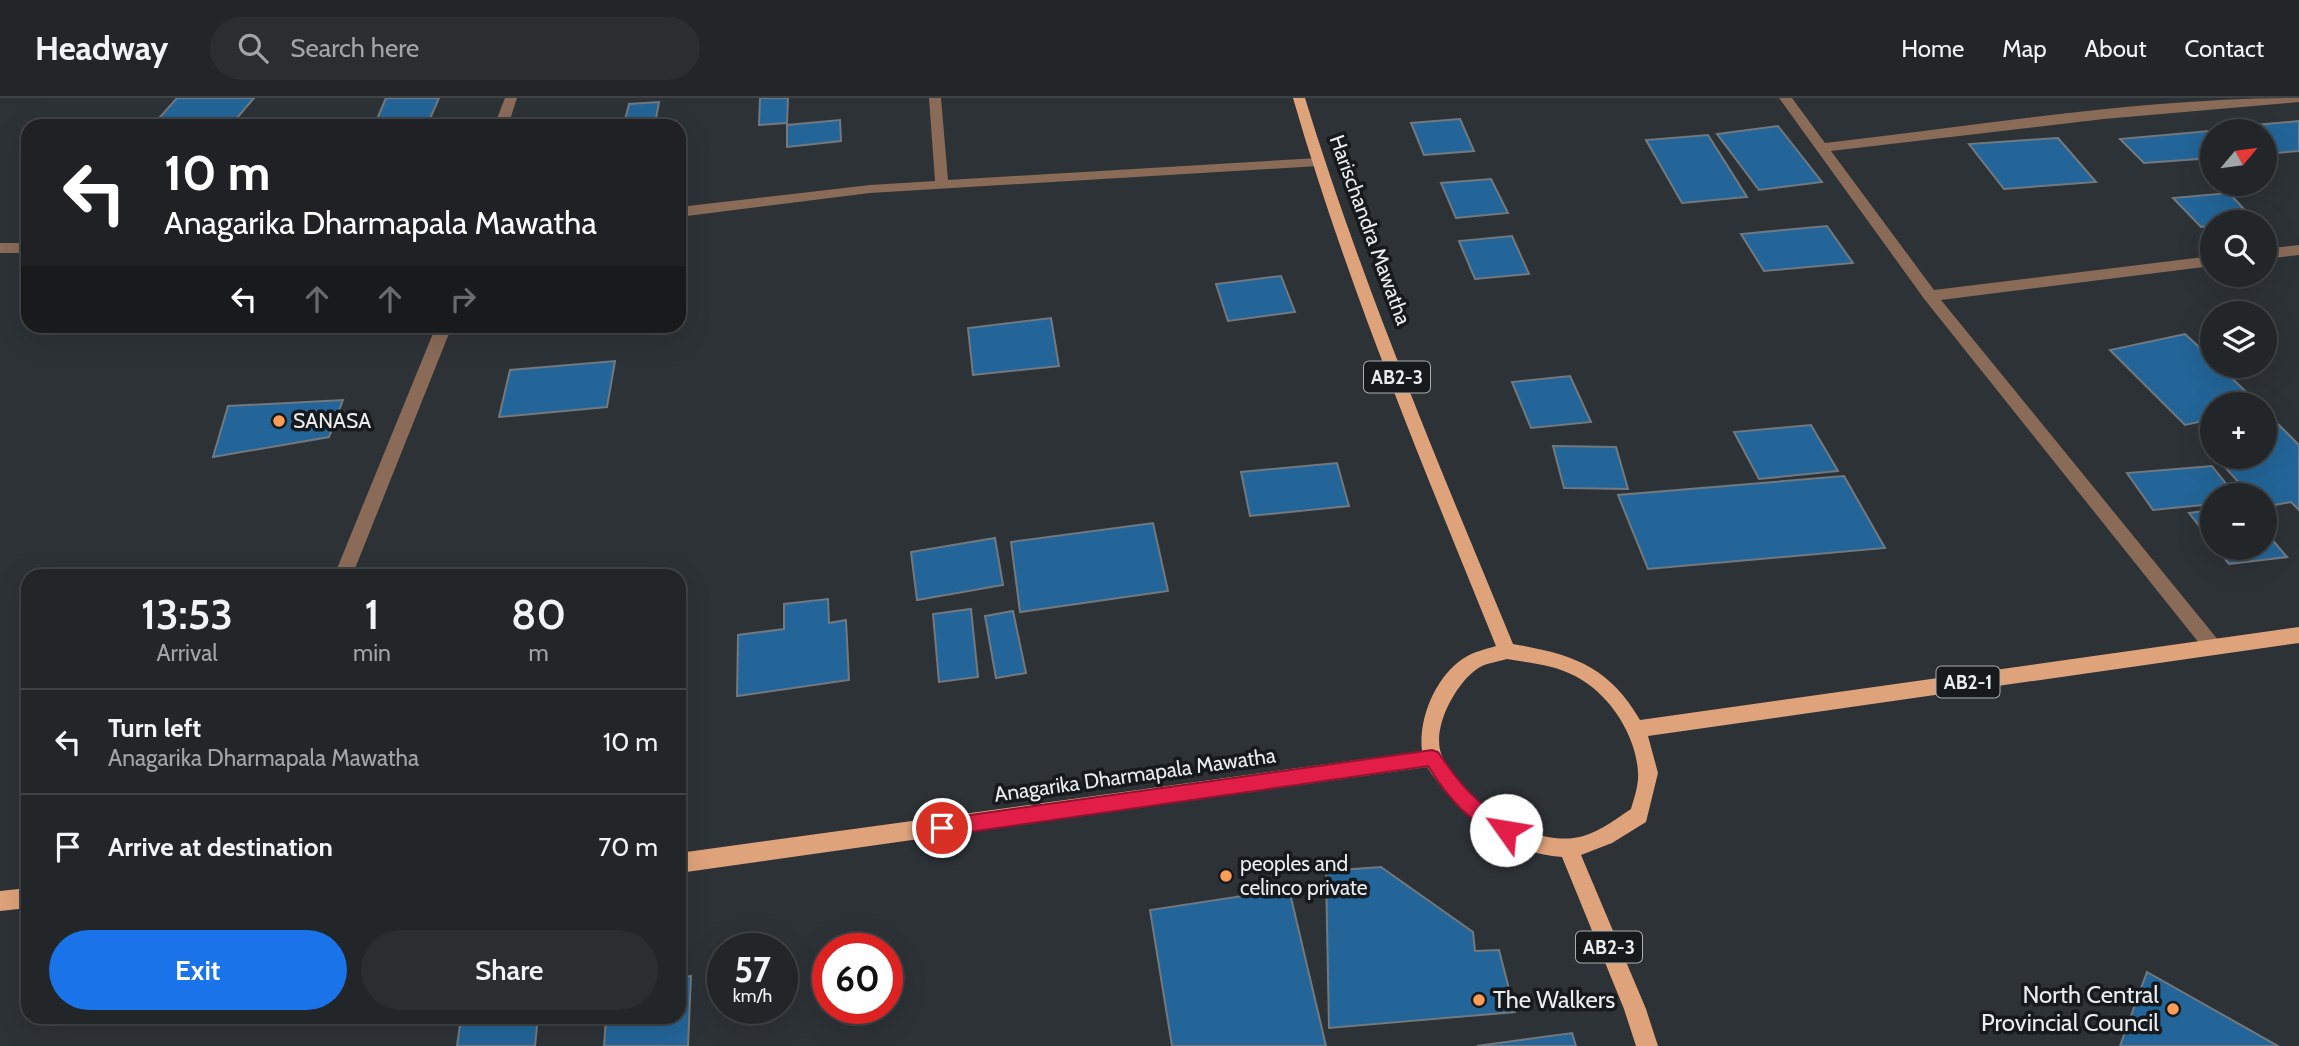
<!DOCTYPE html>
<html lang="en">
<head>
<meta charset="utf-8">
<style>
	:root { --surface:#222629; --page:#2a2e31; --text:#f1f3f6; --muted:#a2a5a8; --line:#3f4346; --accent:#1a73e8 }
	body { margin:0; font-family:Cabin,sans-serif; background:var(--page); color:var(--text); height:100vh; display:flex; flex-direction:column; font-size:26px; white-space:nowrap }
	* { box-sizing:border-box; margin:0 }
	p { font-size:23px; color:var(--muted) }
	.icon { flex:none; width:38px; height:38px; fill:none; stroke:currentColor; stroke-width:2; stroke-linecap:round; stroke-linejoin:round }
	.map { position:relative; flex:1; overflow:hidden }
	.drawer { position:absolute; left:21px; top:471px; width:665px; height:455px; display:flex; flex-direction:column; background:var(--surface); border-radius:21px; box-shadow:0 7px 28px #0002,0 0 0 2px var(--line) }
	.drawer>* { flex:none }
	.guide { position:absolute; left:21px; top:21px; width:665px; height:214px; border-radius:21px; box-shadow:0 7px 28px #0002,0 0 0 2px var(--line); background:#202124; color:#fff; overflow:hidden }
	.needle { width:46px; rotate:61deg }
	.fabs { position:absolute; left:2200px; top:21px; display:grid; gap:14px }
	.fabs a { display:grid; place-items:center; width:77px; height:77px; border-radius:50%; background:var(--surface); box-shadow:0 7px 28px #0002,0 0 0 2px var(--line); font-size:35px }
	.speed { position:absolute; left:707px; top:835px; display:flex; gap:14px; font-size:35px; font-weight:700; text-align:center }
	.speed>* { display:grid; place-content:center; width:91px; height:91px; border-radius:50%; background:var(--surface); box-shadow:0 7px 28px #0002,0 0 0 2px var(--line); line-height:1 }
	.speed small { font-size:18px; font-weight:400 }
	.speed .limit { border:10px solid #d22; background:#fff; color:#111 }
	.pin { position:absolute; display:grid; place-items:center; width:60px; height:60px; color:#fff; margin:-30px; border:4px solid #fff; border-radius:50%; box-shadow:0 2px 7px #0007 }
	.me { position:absolute; width:77px; margin:-38px; rotate:302deg; stroke-linejoin:round; filter:drop-shadow(0 0 5px #0008) }
	.turn { display:flex; align-items:center; gap:24px; height:147px; padding:0 28px; font-size:32px }
	.turn .icon { width:91px; height:91px; stroke-width:2.5 }
	.turn b { display:block; font-size:49px; line-height:60px }
	.lanes { display:flex; align-items:center; height:66px; padding:0 28px; background:#0003; justify-content:center; gap:35px; direction:ltr }
	.lanes .off { opacity:.35 }
	.eta { display:flex; justify-content:space-evenly; align-items:center; height:119px; text-align:center }
	.eta b { font-size:42px; font-weight:600; line-height:49px }
	.primary-button { display:flex; gap:14px; margin-top:auto; padding:14px 28px }
	.primary-button a { flex:1; height:80px; border-radius:42px; background:var(--accent); color:#fff; font-size:28px; font-weight:600; line-height:80px; text-align:center }
	.primary-button a+a { background:var(--page); color:var(--text) }
	ul { padding:0; list-style:none }
	li { display:flex; align-items:center; gap:21px; height:105px; padding:0 28px; border-top:2px solid var(--line) }
	li div { flex:1 }
	li b { display:block; font-size:26px }
	li em { font-style:normal }
	header { display:flex; align-items:center; gap:42px; box-sizing:border-box; height:98px; padding:0 35px; background:var(--surface); border-bottom:2px solid var(--line) }
	header strong { font-size:33px }
	nav { display:flex; gap:38px; margin-inline-start:auto; font-size:24px }
	.search { width:490px; height:63px; background:var(--page); display:flex; align-items:center; gap:18px; box-sizing:border-box; padding:0 24px; border-radius:38px; color:var(--muted); font-size:26px }
	.map>svg:first-child { display:block }
</style>
</head>
<body>
<header>
<strong>Headway</strong>
<div class="search"><svg class="icon" aria-label="search" viewBox="0 0 24 24"><circle cx="10" cy="10" r="6"/><path d="M15 15l6 6"/></svg>Search here</div>
<nav><a>Home</a><a>Map</a><a>About</a><a>Contact</a></nav>
</header>
<div class="map">
<svg width="2299" height="948" viewBox="0 0 2299 948">
	<rect width="100%" height="100%" fill="#2d3237"/>
	<g fill="#236598" stroke="#72797e" stroke-width="2">
		<path d="M177 0H254L230 28H152Z"/>
		<path d="M386 0H439L427 28H374Z"/>
		<path d="M760 0H788L787 25 759 27Z"/>
		<path d="M659 4 656 21 625 22 629 6Z"/>
		<path d="M1460 21 1474 53 1424 57 1411 25Z"/>
		<path d="M840 22 841 43 787 49V27Z"/>
		<path d="M647 23 646 28H544V27Z"/>
		<path d="M2299 23V53L2264 56V33H2235L2231 29Z"/>
		<path d="M1778 28 1822 84 1759 92 1717 36Z"/>
		<path d="M2209 33 2212 60 2144 65 2120 41Z"/>
		<path d="M1708 37 1747 99 1682 105 1646 42Z"/>
		<path d="M2058 40 2096 84 2004 91 1969 46Z"/>
		<path d="M1491 81 1508 115 1456 120 1441 85Z"/>
		<path d="M2229 95 2256 124H2212V128L2201 129 2173 100Z"/>
		<path d="M1827 128 1853 165 1764 173 1741 136Z"/>
		<path d="M1512 138 1529 176 1475 181 1459 143Z"/>
		<path d="M1281 178 1295 214 1228 223 1216 186Z"/>
		<path d="M1051 220 1059 268 973 277 968 230Z"/>
		<path d="M2185 236 2212 261V268H2219L2259 306H2212V321L2185 327 2110 252Z"/>
		<path d="M615 263 607 309 499 319 510 272Z"/>
		<path d="M1570 278 1591 324 1531 330 1512 284Z"/>
		<path d="M343 302 329 339 213 359 228 308Z"/>
		<path d="M2277 325 2299 347V412L2291 404 2264 409V397H2250L2222 366 2252 361 2250 359H2264V327Z"/>
		<path d="M1811 327 1838 373 1759 381 1734 334Z"/>
		<path d="M1553 348 1616 349 1628 391 1564 390Z"/>
		<path d="M1337 365 1349 408 1250 418 1241 374Z"/>
		<path d="M2212 368 2235 397H2212V406L2153 412 2127 375Z"/>
		<path d="M1844 378 1885 450 1648 471 1618 397Z"/>
		<path d="M2212 412V444L2189 415Z"/>
		<path d="M1153 425 1168 493 1020 514 1011 444Z"/>
		<path d="M2264 432 2287 459 2229 466 2216 450H2264Z"/>
		<path d="M995 440 1003 487 917 502 911 454Z"/>
		<path d="M828 501 829 525 846 522 849 582 737 598 738 537 784 531V506Z"/>
		<path d="M971 511 978 579 939 584 933 516Z"/>
		<path d="M1013 513 1026 575 996 580 985 518Z"/>
		<path d="M1381 769 1473 834 1475 853 1499 852 1515 914 1329 930 1326 773Z"/>
		<path d="M1289 791 1326 948H1172L1150 812Z"/>
		<path d="M2147 874 2278 948H2120Z"/>
		<path d="M691 878 688 948H604L606 919H679V880Z"/>
		<path d="M461 919H538L535 948H457Z"/>
		<path d="M1572 935 1576 948H1477Z"/>
	</g>
	<g fill="none" stroke-linecap="round" stroke-linejoin="round">
		<g fill="#896b58" fill-rule="evenodd">
			<path d="M505 0H517L508 28H494Z"/>
			<path d="M929 0H941L948 82 1318 60 1325 64 1318 68 870 95 679 119V109L870 87 935 83Z"/>
			<path d="M1779 0H1792L1825 45C1982 27 2141 0 2299 0V4L2104 21 1831 53 1934 192 2212 158V168L1941 202 2219 543 2222 549 2219 555 2213 557 2207 555 1925 202Z"/>
			<rect x="0" y="145" width="28" height="10"/>
			<path d="M2299 147V157L2264 161V151Z"/>
			<path d="M436 228H452L352 478H334Z"/>
		</g>
		<g fill="#dfa37b" fill-rule="evenodd">
			<path d="M1293 0H1305C1362 186 1439 367 1513 546 1572 556 1609 568 1640 622L2299 529V545L1648 638 1658 675 1646 724 1612 745 1581 757 1646 911 1658 948H1636L1624 911 1562 759C1504 755 1458 716 1427 669L679 775V755L1422 653C1418 620 1436 578 1464 560 1473 554 1486 551 1496 548 1423 368 1347 187 1293 0ZM1507 561C1530 565 1555 567 1575 578 1609 595 1636 637 1638 674 1639 687 1634 700 1631 711 1613 723 1595 737 1574 740 1524 746 1465 703 1443 660 1429 634 1455 586 1477 571 1485 565 1497 564 1507 561Z"/>
			<path d="M28 790V810L0 813V793Z"/>
		</g>
	</g>
	<path fill="#e11d48" stroke="#92132f" stroke-width="2" d="M1432 652 1438 654C1459 685 1478 709 1512 725L1515 732 1512 738 1506 740C1470 726 1448 700 1428 668L942 738 935 736 932 730 935 724 942 721Z"/>
	<g fill="#fd9c57" stroke="#171a1c" stroke-width="2.5">
		<circle cx="279" cy="323" r="7"/>
		<circle cx="1226" cy="778" r="7"/>
		<circle cx="1479" cy="902" r="7"/>
		<circle cx="2173" cy="911" r="7"/>
	</g>
	<g text-anchor="middle" stroke-width="7" stroke-linejoin="round" paint-order="stroke">
		<g fill="#171a1c" stroke="#aaaeb0" stroke-width="2">
			<rect x="1364" y="263.5" width="66" height="31" rx="5"/>
			<rect x="1936.5" y="568.5" width="63" height="31" rx="5"/>
			<rect x="1576" y="833.5" width="66" height="31" rx="5"/>
		</g>
		<g font-size="19" font-weight="bold" fill="#e9edf0">
			<text x="1397" y="286">AB2-3</text>
			<text x="1968" y="591">AB2-1</text>
			<text x="1609" y="856">AB2-3</text>
		</g>
		<g font-size="21" fill="#e9edf0" stroke="#171a1c">
			<text transform="translate(1370 132) rotate(70)" y="7">Harischandra Mawatha</text>
			<text transform="translate(1135 677) rotate(-8)" y="7">Anagarika Dharmapala Mawatha</text>
		</g>
		<g font-size="21" fill="#e9edf0" stroke="#171a1c" text-anchor="start">
			<text x="293" y="330">SANASA</text>
			<text x="1240" y="773">peoples and<tspan x="1240" dy="24">celinco private</tspan></text>
		</g>
		<g font-size="24" fill="#e9edf0" stroke="#171a1c" text-anchor="end">
			<text x="2159" y="905">North Central<tspan x="2159" dy="28">Provincial Council</tspan></text>
			<text x="1493" y="910" text-anchor="start">The Walkers</text>
		</g>
	</g>
</svg>
<div class="fabs">
<a><svg class="needle" viewBox="-14 -14 28 28"><path d="M0-13l5 13h-10z" fill="#e53935"/><path d="M0 13l5-13h-10z" fill="#a2a5a8"/></svg></a>
<a><svg class="icon" aria-label="search" viewBox="0 0 24 24"><circle cx="10" cy="10" r="6"/><path d="M15 15l6 6"/></svg></a>
<a><svg class="icon" aria-label="layers" viewBox="0 0 24 24"><path d="M12 4l9 5-9 5-9-5zM3 14l9 5 9-5"/></svg></a>
<a>+</a>
<a>−</a>
</div>
<div class="speed"><div>57<small>km/h</small></div><div class="limit">60</div></div>
<div class="pin" style="left:942px;top:730px;background:#d93025"><svg class="icon" aria-label="arrive" viewBox="0 0 24 24"><path d="M6 21V4h12l-3 4 3 4H6"/></svg></div>
<svg class="me" style="left:1506px;top:732px" viewBox="-20 -20 40 40"><circle r="19" fill="#fff"/><path d="M0-13L10 11 0 6-10 11z" fill="#e11d48"/></svg>
<div class="guide">
<div class="turn"><svg class="icon" aria-label="left" viewBox="0 0 24 24"><path d="M17 20v-9H6M10 6l-5 5 5 5"/></svg><div><b>10 m</b>Anagarika Dharmapala Mawatha</div></div>
<div class="lanes"><svg class="icon" aria-label="left" viewBox="0 0 24 24"><path d="M17 20v-9H6M10 6l-5 5 5 5"/></svg><svg class="icon off" aria-label="ahead" viewBox="0 0 24 24"><path d="M12 20V5M6 11l6-6 6 6"/></svg><svg class="icon off" aria-label="ahead" viewBox="0 0 24 24"><path d="M12 20V5M6 11l6-6 6 6"/></svg><svg class="icon off" aria-label="right" viewBox="0 0 24 24"><path d="M7 20v-9h11M14 6l5 5-5 5"/></svg></div>
</div>
<section class="drawer">
<div class="eta">
<div><b>13:53</b><p>Arrival</p></div>
<div><b>1</b><p>min</p></div>
<div><b>80</b><p>m</p></div>
</div>
<ul>
<li><svg class="icon" aria-label="left" viewBox="0 0 24 24"><path d="M17 20v-9H6M10 6l-5 5 5 5"/></svg><div><b>Turn left</b><p>Anagarika Dharmapala Mawatha</p></div><em>10 m</em></li>
<li><svg class="icon" aria-label="arrive" viewBox="0 0 24 24"><path d="M6 21V4h12l-3 4 3 4H6"/></svg><div><b>Arrive at destination</b></div><em>70 m</em></li>
</ul>
<div class="primary-button"><a>Exit</a><a>Share</a></div>
</section>
</div>
</body>
</html>
